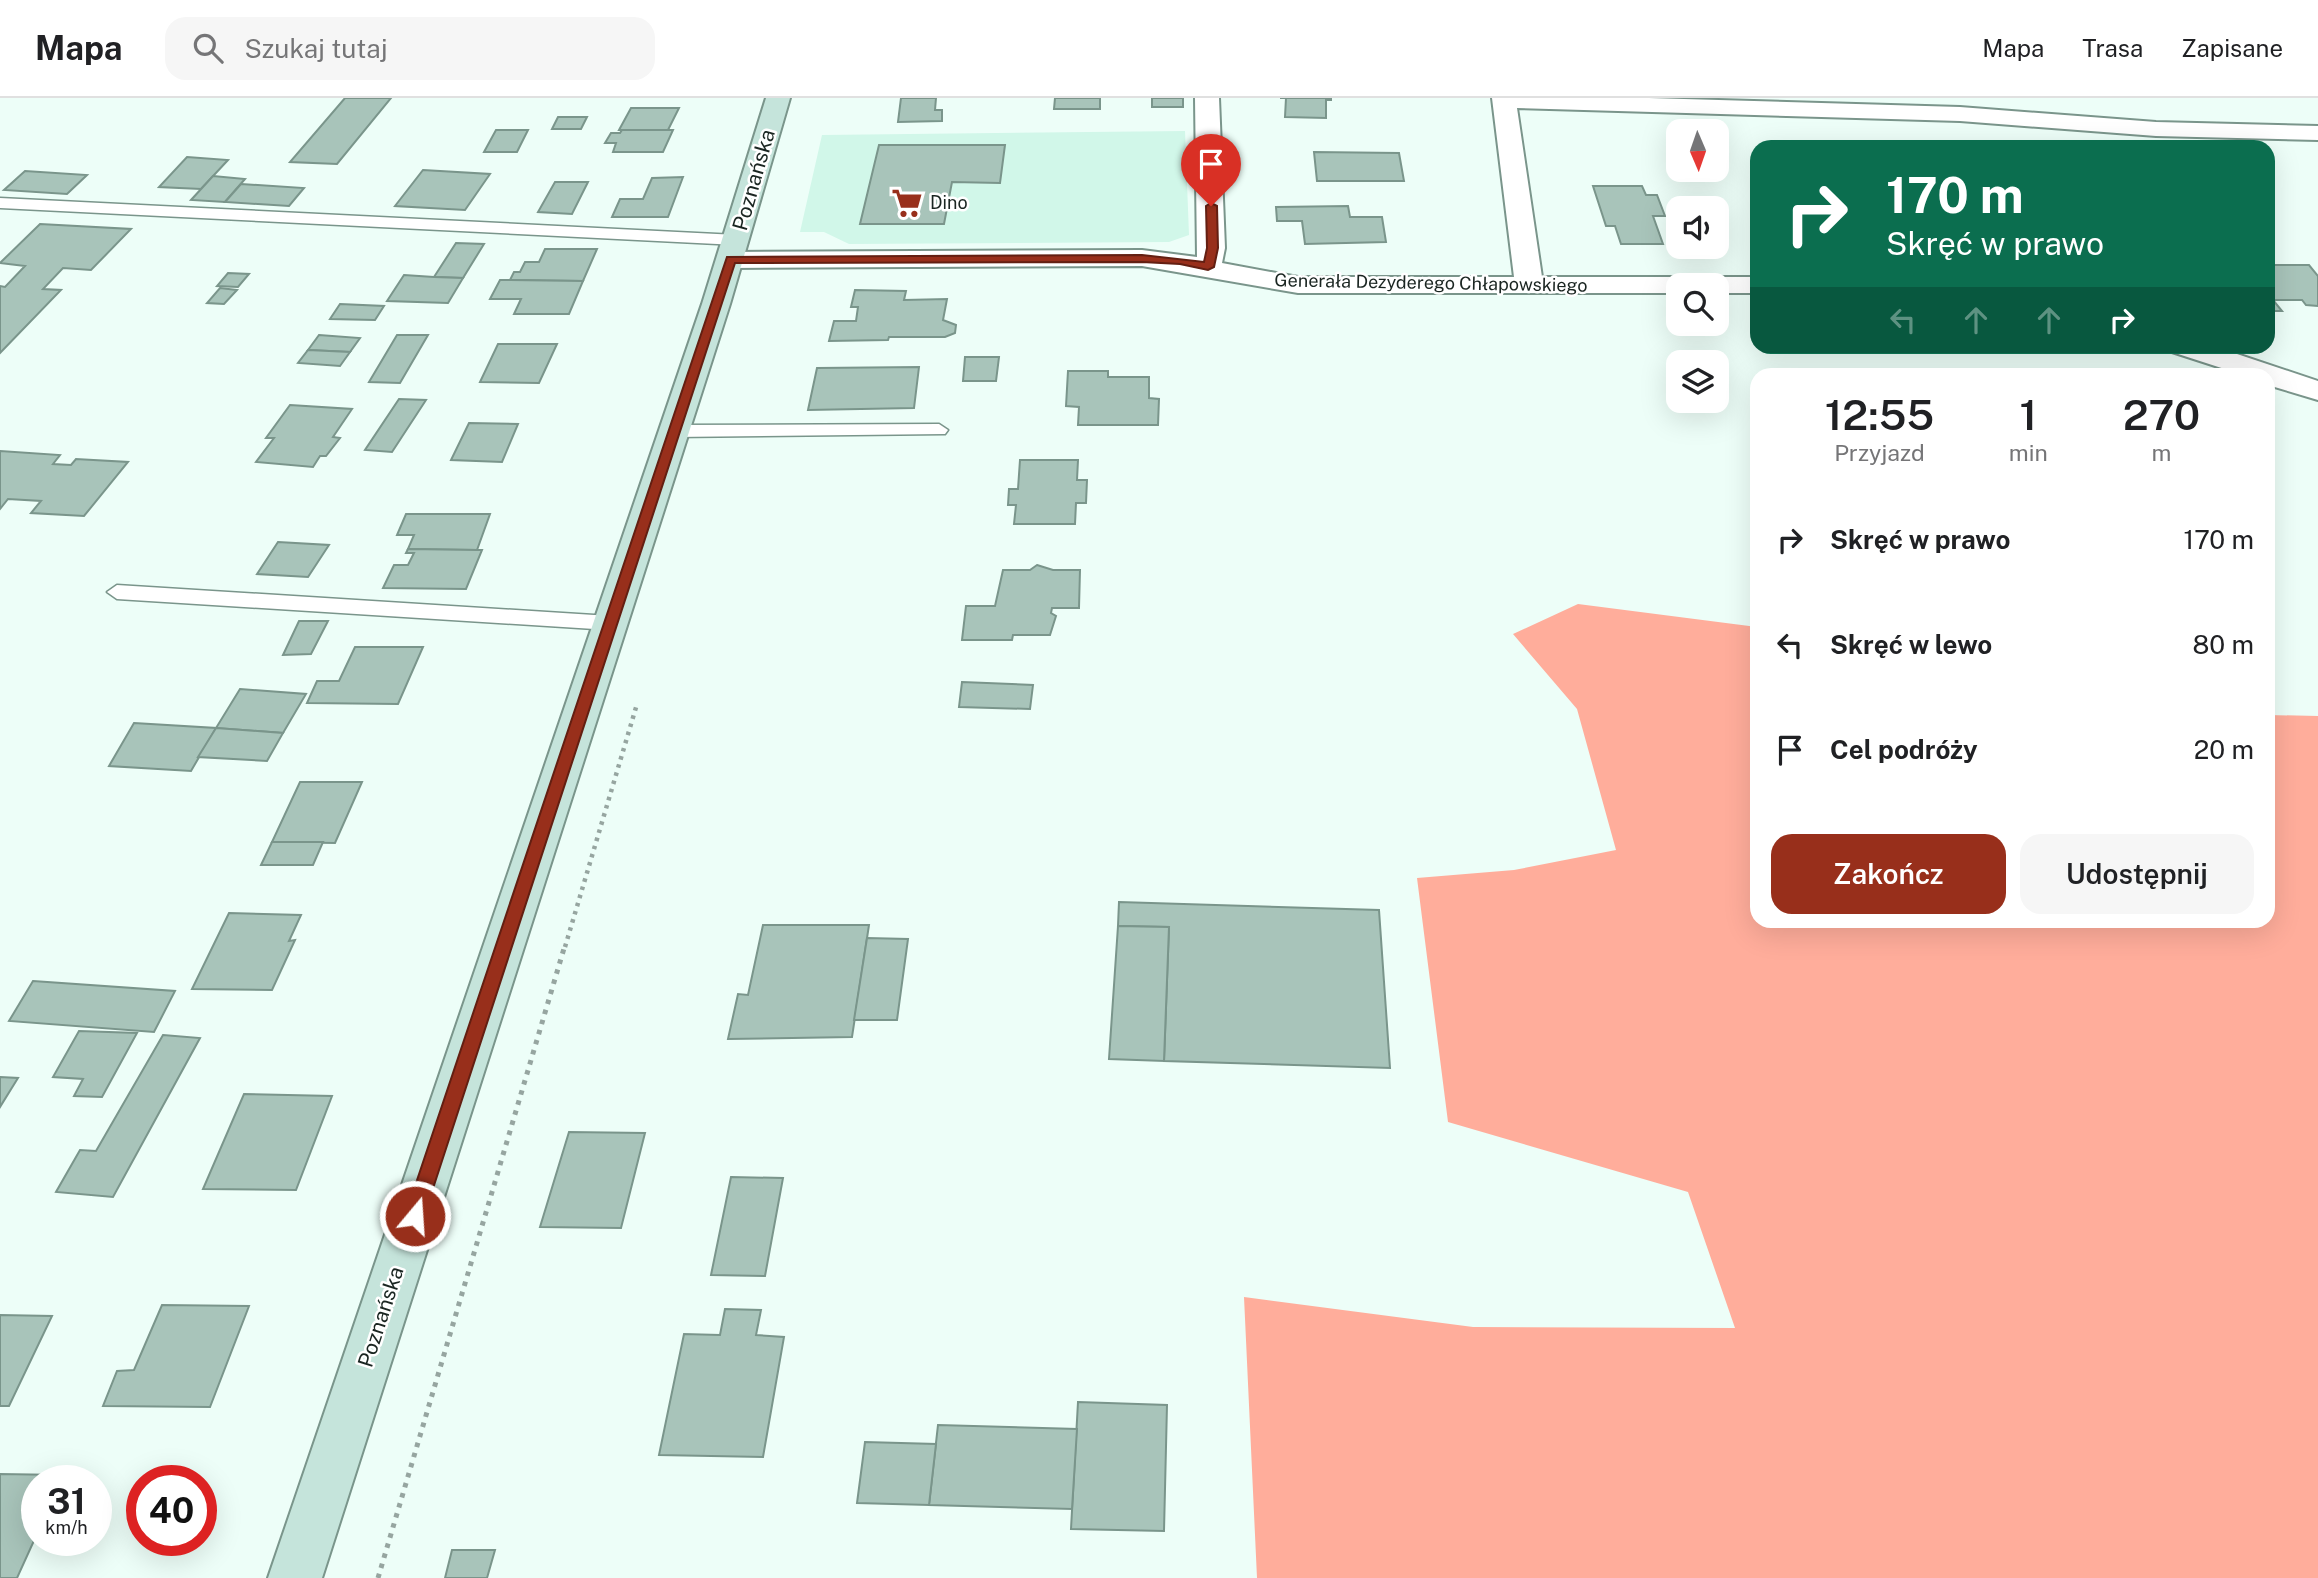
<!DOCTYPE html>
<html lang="pl">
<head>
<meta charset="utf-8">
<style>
	:root { --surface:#fff; --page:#f6f6f6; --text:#202124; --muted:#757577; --line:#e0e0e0; --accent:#982f1b }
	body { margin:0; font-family:"Public Sans",sans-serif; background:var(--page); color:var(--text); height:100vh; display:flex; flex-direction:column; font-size:26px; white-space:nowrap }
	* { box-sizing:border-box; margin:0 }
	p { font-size:23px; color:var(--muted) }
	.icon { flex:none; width:38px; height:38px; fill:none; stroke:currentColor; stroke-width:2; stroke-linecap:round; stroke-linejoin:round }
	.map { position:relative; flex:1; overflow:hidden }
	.sheet { position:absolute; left:1750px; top:270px; width:525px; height:560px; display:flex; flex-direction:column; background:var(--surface); border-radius:21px; box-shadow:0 7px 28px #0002 }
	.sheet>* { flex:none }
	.banner { position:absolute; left:1750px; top:42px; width:525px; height:214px; border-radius:21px; box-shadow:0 7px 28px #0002; background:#0b6e4f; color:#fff; overflow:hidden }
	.needle { width:46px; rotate:178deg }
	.tools { position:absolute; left:1666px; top:21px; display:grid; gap:14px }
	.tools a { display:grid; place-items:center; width:63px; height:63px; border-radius:14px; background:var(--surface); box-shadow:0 7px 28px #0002; font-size:35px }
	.speed { position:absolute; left:21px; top:1367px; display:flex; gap:14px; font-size:35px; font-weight:700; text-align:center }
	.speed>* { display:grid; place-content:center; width:91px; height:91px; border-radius:50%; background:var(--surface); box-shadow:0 7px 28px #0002; line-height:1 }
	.speed small { font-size:18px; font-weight:400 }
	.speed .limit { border:10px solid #d22; background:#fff; color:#111 }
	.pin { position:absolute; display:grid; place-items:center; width:60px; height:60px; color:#fff; margin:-72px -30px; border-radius:50% 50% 50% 0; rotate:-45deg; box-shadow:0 0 7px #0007 }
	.pin .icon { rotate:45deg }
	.me { position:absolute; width:77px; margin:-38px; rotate:18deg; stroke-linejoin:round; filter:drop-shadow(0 0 5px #0008) }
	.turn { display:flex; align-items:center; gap:24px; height:147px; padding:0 21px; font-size:32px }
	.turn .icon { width:91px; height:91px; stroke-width:2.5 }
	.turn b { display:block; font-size:49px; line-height:60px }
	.lanes { display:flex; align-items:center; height:66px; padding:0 21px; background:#0003; justify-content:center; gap:35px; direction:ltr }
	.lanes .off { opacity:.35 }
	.eta { display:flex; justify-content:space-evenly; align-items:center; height:119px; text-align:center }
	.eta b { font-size:42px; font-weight:600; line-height:49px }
	.action { display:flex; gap:14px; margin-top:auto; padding:14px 21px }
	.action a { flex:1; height:80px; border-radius:21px; background:var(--accent); color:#fff; font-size:28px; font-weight:600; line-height:80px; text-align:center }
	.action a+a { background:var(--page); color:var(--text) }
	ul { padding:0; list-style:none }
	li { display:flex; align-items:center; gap:21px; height:105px; padding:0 21px }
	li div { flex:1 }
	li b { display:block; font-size:26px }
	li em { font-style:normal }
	header { display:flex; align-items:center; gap:42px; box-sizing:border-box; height:98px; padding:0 35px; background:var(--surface); border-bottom:2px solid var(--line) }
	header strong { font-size:33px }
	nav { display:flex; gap:38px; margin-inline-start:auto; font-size:24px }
	.search { width:490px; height:63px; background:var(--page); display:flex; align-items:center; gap:18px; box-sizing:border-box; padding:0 24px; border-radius:21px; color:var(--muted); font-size:26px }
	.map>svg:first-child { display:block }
</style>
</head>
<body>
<header>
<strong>Mapa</strong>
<div class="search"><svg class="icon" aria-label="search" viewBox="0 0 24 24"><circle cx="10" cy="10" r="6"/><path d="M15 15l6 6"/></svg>Szukaj tutaj</div>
<nav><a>Mapa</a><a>Trasa</a><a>Zapisane</a></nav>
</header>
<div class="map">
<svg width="2318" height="1480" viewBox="0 0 2318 1480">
	<rect width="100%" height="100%" fill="#edfef8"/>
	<path fill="#d1f7e9" d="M1185 33 1189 137 1169 144 849 146 824 134H800L822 37Z"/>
	<path fill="#ffad9b" d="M1578 506 1757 529V822H2268V617L2318 618V1480H1257L1244 1199 1473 1229 1735 1230 1688 1094 1448 1024 1417 780 1514 772 1616 752 1577 611 1513 536Z"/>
	<g fill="#a8c4ba" stroke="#7a958b" stroke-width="2">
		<path d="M345 0H391L337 66 290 64Z"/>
		<path d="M901 0H936L935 12H942V23L898 24Z"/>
		<path d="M1055 0H1100V11H1054Z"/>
		<rect x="1152" y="0" width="31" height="9"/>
		<path d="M1280 0H1331V2H1326V20L1285 19 1286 0Z"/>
		<path d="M631 10H679L668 32H619Z"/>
		<path d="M558 19H587L581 31H552Z"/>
		<path d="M496 32H528L517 54H484Z"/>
		<path d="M622 32H673L663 54H613L616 45H605L611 35H620Z"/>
		<path d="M879 47H1005L1000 85 952 84 944 126H860Z"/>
		<path d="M1314 54 1399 55 1404 83H1317Z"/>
		<path d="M187 59 228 62 201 91 159 89Z"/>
		<path d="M423 72 490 76 465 112 395 108Z"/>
		<path d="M25 73 87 77 67 96 4 92Z"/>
		<path d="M213 78 245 81 225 104 191 102Z"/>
		<path d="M683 79 668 119H612L620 101H643L652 80Z"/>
		<path d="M555 84H588L572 116 538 114Z"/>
		<path d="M241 86 304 90 289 108 225 104Z"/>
		<path d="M1593 88H1642L1646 97H1657L1665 118H1653L1663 146H1621L1615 128H1606Z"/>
		<path d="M1348 108 1350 119H1382L1386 144 1305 146 1302 123H1277L1276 109Z"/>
		<path d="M40 126 131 131 91 172 63 170 43 191 61 192 0 255V188L5 189 25 168 0 165Z"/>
		<path d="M456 145 484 146 463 180 434 179Z"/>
		<path d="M545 151H597L583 183 510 182 514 174H520L525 164H539Z"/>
		<path d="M2268 167H2309L2318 178V208L2306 207 2302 202H2273L2282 213H2268Z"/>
		<path d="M228 175 249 176 238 189 217 188Z"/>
		<path d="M404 177 434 179 463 180 448 205 387 203Z"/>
		<path d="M500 182H510L583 183 569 216H514L521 201H490Z"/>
		<path d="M220 190 237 192 224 206 207 205Z"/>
		<path d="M855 192 906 193 904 202 947 201 943 222 956 227 955 235 945 239H889L888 242 829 243 834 223H856L858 209H851Z"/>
		<path d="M340 206 384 208 375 222 330 221Z"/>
		<path d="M319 237 360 240 350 254 308 252Z"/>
		<path d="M397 237H428L400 285 369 284Z"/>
		<path d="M498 246H557L539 285 480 284Z"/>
		<path d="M308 252 350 254 340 268 298 265Z"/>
		<path d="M965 259H999L996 283H963Z"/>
		<path d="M919 269 914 310 808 312 817 270Z"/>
		<path d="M1068 273H1108V279H1149V300L1159 301 1158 327H1078L1079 309 1066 308Z"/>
		<path d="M399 301 426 302 392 354 365 352Z"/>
		<path d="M290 307 352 311 333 339 340 340 326 358H320L313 369 256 364 274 340H266Z"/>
		<path d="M469 325 518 326 502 364 451 362Z"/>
		<path d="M0 353 60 357 53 366 71 367 76 361 128 364 84 418 31 415 41 403 8 401 0 411Z"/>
		<path d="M1020 362H1078L1077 382H1087L1086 405H1076L1075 426H1014L1016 407H1008L1009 391H1018Z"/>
		<path d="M406 416H490L477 452 408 451 414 437H397Z"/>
		<path d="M278 444 329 447 308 479 257 476Z"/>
		<path d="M408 451 477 452H482L466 491 383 490 394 467H408L414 455H406Z"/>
		<path d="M1037 467 1053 472H1080L1079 510H1052L1051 515 1056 518 1050 537H1013L1012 542H962L966 508H995L1003 472H1030Z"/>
		<path d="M299 523H328L311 556 283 557Z"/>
		<path d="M355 549H423L398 606 307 605 317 583H339Z"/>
		<path d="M962 584 1033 587 1030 611 959 609Z"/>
		<path d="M240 591 306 596 283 635 216 630Z"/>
		<path d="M134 625 216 630 191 673 109 668Z"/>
		<path d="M216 630 283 635 267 663 198 659Z"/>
		<path d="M300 684H362L335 745 272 744Z"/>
		<path d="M272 744H323L313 767H261Z"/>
		<path d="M1119 804 1379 812 1390 970 1164 963 1169 829 1118 828Z"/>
		<path d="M229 815 301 817 289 843 295 842 272 892 192 891Z"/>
		<path d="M763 827H869L852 939 728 941 738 896 748 897Z"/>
		<path d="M1118 828 1169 829 1164 963 1109 961Z"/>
		<path d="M867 840 908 841 897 922H854Z"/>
		<path d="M33 883 175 893 154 934 9 923Z"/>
		<path d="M79 933 137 935 102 999 74 998 83 981 53 979Z"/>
		<path d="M163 937 200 940 113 1099 56 1094 80 1052 96 1053Z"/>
		<path d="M0 979 18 980 0 1009Z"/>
		<path d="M244 996 332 998 296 1092 203 1091Z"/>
		<path d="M569 1034 645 1035 621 1130 540 1129Z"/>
		<path d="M731 1079 783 1080 765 1178 711 1177Z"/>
		<path d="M162 1207 249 1208 210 1309 103 1308 117 1273 134 1272Z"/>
		<path d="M725 1211 761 1212 756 1237 784 1239 763 1359 659 1357 684 1236 720 1237Z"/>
		<path d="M0 1217 52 1218 9 1308H0Z"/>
		<path d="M1078 1304 1167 1307 1164 1433 1071 1431Z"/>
		<path d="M938 1327 1077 1331 1072 1411 929 1407Z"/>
		<path d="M865 1344 936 1346 929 1407 857 1405Z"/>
		<path d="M0 1376 62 1377 60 1382H37V1436L17 1480H0Z"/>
		<path d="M452 1452H495L487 1480H445Z"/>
	</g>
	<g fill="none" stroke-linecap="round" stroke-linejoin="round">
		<g stroke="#7a958b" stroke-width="3">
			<g id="lane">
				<path d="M0 100 737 137 745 142 737 147 0 110Z"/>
				<path d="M939 326 948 332 945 336 674 339 665 333 674 327Z"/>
				<path d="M117 487 610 518 617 520 620 525 617 530 610 532 117 501 107 494Z"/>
			</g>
		</g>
		<g stroke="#7a958b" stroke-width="4">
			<g id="street">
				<path d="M1195 0H1219L1225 150 1222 165 1298 179H1514L1492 0H1649L1960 9 2156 24 2318 28V42L2156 38 1960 23 1517 10 1542 179H1757V195H1717V187H1678V195H1298L1142 168 731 170 721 168 718 162 721 156 731 154 1142 152 1197 159Z"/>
				<path d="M2168 248H2213L2318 283V302L2268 287V276H2240L2172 254Z"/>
			</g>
		</g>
		<g stroke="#7a958b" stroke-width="4">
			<path id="secondary" d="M766 0H790L730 206 322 1480H268L702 206Z"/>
		</g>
		<path stroke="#96a5a0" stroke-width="4.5" stroke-dasharray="3.5 5" stroke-linecap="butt" d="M565 849 637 606"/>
		<path stroke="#96a5a0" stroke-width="5" stroke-dasharray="4.5 6" stroke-linecap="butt" d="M378 1480 565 847"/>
		<use href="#lane" fill="#fff" fill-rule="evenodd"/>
		<use href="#street" fill="#fff" fill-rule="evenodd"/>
		<use href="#secondary" fill="#c5e4db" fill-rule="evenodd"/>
	</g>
	<path fill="#982f1b" stroke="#631f12" stroke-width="2" d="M1211 105 1217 108 1218 150 1214 169 1208 172 1180 166 1142 164 735 165 424 1118 421 1125 415 1128 408 1125 405 1118 727 159 1142 157 1204 164 1207 150 1206 108Z"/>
	<defs>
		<g id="supermarket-bare" transform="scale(2.415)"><path d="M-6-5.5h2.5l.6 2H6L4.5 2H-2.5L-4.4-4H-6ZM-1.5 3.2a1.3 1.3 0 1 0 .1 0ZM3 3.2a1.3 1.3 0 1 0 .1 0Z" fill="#982f1b" stroke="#fff" stroke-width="2.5" paint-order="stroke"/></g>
	</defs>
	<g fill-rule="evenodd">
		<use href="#supermarket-bare" x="907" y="105"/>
	</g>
	<g text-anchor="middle" stroke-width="5" stroke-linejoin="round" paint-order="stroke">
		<g font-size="18" fill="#1a2521" stroke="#fff" text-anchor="start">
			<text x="930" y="111">Dino</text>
		</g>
		<g font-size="18" fill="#1a2521" stroke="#fff">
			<text transform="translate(1431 185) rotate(1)" y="6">Generała Dezyderego Chłapowskiego</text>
		</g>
		<g font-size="21" fill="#1a2521" stroke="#fff">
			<text transform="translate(754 82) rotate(-74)" y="7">Poznańska</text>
			<text transform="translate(381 1219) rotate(-72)" y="7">Poznańska</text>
		</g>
	</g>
</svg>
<div class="tools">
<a><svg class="needle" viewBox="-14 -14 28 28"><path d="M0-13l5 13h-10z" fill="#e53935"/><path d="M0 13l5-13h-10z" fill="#757577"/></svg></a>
<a><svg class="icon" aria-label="sound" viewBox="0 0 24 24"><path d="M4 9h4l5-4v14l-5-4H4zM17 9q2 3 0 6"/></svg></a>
<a><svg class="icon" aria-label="search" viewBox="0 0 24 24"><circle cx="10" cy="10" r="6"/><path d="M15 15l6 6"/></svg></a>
<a><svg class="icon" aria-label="layers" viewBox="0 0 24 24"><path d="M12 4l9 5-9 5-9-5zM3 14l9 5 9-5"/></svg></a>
</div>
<div class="speed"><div>31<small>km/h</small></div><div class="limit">40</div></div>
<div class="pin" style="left:1211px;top:108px;background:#d93025"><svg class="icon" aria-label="arrive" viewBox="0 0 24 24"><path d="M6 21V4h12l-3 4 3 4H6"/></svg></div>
<svg class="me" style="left:415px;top:1118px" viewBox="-20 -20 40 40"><circle r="17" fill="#982f1b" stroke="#fff" stroke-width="3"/><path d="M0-11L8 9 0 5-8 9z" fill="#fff"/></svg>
<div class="banner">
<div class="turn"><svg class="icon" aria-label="right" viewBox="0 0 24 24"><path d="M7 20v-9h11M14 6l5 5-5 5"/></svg><div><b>170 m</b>Skręć w prawo</div></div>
<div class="lanes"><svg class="icon off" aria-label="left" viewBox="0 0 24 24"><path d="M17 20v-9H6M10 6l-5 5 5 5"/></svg><svg class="icon off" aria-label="ahead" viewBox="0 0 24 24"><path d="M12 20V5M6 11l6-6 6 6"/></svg><svg class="icon off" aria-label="ahead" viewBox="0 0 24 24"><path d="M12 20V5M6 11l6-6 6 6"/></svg><svg class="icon" aria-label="right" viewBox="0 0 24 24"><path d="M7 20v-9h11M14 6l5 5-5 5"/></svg></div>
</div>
<section class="sheet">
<div class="eta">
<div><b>12:55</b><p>Przyjazd</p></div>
<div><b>1</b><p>min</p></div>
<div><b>270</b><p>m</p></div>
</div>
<ul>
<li><svg class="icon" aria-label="right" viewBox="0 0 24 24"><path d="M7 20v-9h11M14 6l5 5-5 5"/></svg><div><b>Skręć w prawo</b></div><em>170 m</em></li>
<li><svg class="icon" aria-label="left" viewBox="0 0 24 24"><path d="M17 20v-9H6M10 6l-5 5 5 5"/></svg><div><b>Skręć w lewo</b></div><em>80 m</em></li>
<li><svg class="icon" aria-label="arrive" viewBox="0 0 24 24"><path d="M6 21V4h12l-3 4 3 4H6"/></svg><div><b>Cel podróży</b></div><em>20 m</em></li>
</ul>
<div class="action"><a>Zakończ</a><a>Udostępnij</a></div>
</section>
</div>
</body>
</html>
